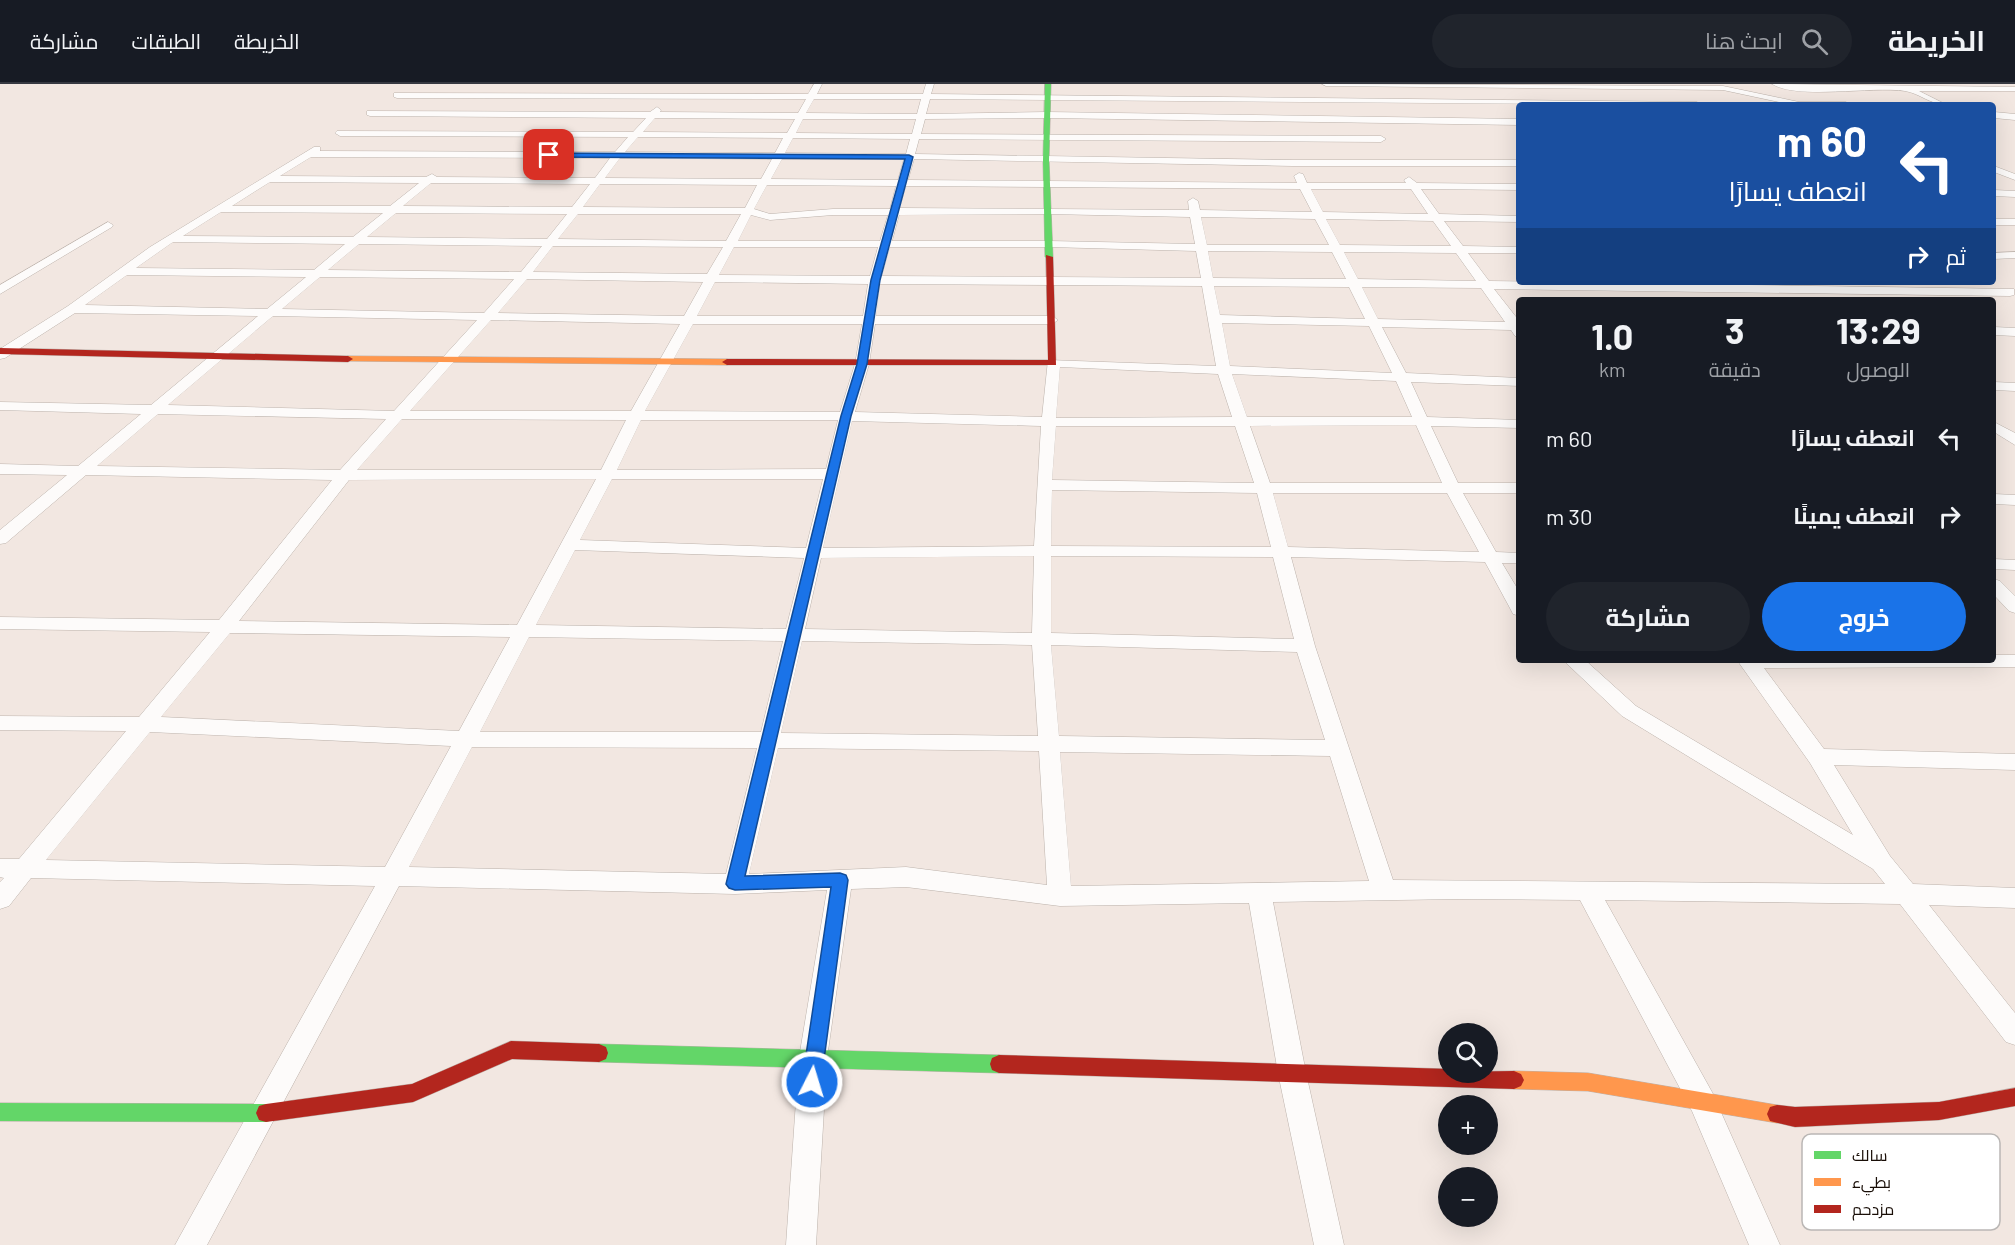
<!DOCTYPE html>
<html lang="ar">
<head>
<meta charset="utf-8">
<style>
	:root { --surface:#171b24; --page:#20242c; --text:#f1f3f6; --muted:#9ea1a6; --line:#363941; --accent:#1a73e8 }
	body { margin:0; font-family:Barlow,Cairo,sans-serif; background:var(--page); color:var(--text); direction:rtl; height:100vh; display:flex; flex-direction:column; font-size:22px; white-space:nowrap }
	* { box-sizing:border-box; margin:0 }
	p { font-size:20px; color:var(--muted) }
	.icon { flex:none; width:33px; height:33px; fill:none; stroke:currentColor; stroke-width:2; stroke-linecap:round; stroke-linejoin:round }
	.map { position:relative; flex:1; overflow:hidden; direction:ltr }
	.details { position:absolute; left:1516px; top:213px; width:480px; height:366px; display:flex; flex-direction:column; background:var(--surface); border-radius:6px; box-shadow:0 6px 24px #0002; direction:rtl }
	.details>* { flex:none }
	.hud { position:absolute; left:1516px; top:18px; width:480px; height:183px; border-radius:6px; box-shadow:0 6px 24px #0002; direction:rtl; background:#1a4fa0; color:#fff; overflow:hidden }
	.fabs { position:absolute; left:1438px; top:939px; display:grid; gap:12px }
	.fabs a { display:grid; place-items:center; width:60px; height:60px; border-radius:50%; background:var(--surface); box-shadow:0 6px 24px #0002; font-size:30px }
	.pin { position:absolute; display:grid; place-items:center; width:51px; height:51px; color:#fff; margin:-26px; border-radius:12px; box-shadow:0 3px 9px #0006 }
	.me { position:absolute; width:66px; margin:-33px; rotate:5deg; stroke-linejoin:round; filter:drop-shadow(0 0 4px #0008) }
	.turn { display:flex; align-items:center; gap:21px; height:126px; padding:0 30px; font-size:27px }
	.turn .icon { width:78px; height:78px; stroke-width:2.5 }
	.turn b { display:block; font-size:42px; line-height:51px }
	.then { display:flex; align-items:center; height:57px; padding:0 30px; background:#0003; gap:12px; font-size:22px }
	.eta { display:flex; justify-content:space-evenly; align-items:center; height:102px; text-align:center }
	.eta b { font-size:36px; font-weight:700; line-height:42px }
	.button { display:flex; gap:12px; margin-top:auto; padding:12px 30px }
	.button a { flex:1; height:69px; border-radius:36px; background:var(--accent); color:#fff; font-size:24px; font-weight:700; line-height:69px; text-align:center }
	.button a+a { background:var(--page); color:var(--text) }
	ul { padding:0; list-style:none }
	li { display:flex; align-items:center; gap:18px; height:78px; padding:0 30px }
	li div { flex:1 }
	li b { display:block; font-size:22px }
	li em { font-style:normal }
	header { display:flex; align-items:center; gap:36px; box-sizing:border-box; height:84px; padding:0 30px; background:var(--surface); border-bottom:2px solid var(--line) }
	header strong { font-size:28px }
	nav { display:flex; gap:33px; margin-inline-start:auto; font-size:21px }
	.search { width:420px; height:54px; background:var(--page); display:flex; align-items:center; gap:15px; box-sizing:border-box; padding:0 21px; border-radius:33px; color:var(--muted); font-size:22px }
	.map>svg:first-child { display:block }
</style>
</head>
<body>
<header>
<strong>الخريطة</strong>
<div class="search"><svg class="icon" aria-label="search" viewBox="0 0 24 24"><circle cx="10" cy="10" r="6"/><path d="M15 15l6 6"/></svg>ابحث هنا</div>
<nav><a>الخريطة</a><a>الطبقات</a><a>مشاركة</a></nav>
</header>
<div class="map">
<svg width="2015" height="1161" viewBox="0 0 2015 1161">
	<rect width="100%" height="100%" fill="#f2e7e1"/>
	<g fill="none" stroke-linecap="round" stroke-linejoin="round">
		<g stroke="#bcb2ab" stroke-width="1">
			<g id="street">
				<path d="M814 0H822L817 10H923L926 0H934L931 10 1697 18 1701 21 930 15 926 30 1047 28 1520 35V41L1047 34 925 35 921 50 1381 52 1386 55 1381 58 919 55 915 70 1293 76H1520V82H1293L914 75 908 96 1297 99 1294 92 1299 89 1303 90 1307 99H1406L1404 96 1409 93 1417 99 1520 100V106L1421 105 1439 130 1520 132V138L1444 137 1463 162 1520 163V169H1468L1489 197 2014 205V211L2010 212 1494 205 1520 238V253L1515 252 1511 246 1382 243 1406 289 1520 294V302L1411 298 1427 333 1520 336V344L1431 342 1458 399H1520V409H1463L1496 468 1520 469V479H1502L1520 509V532L1513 530 1511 526 1485 478 1291 473 1315 562 1393 796 1885 800 1873 785 1622 632 1563 576H1585L1636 622 1853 751 1810 679 1737 576H1994V571H2015V583L1764 584 1824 665 2015 670V686L1834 681 1890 772 1913 800 2015 804V824L1929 821 2015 929V961L2006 958 1900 820 1605 816 1712 1008 1780 1161H1749L1692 1027 1580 816 1459 815 1273 818 1306 989 1344 1161H1314L1278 989 1249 819 1060 822 906 803 851 805 827 974 816 1161H786L799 974 827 806 735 810 399 802 207 1161H175L375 802 31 794 9 822 0 825V798L4 794 0 793V775H19L126 647 0 646V632L139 633 210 548 0 545V533L219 536 332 396 86 391 6 459 0 460V446L67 391 0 390V380L78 382 141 330 0 326V318L151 321 258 232 75 229 5 274 0 275V265L68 222 150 163 314 63H320V67L615 68 628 53 340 52 335 49 337 47 633 48 646 34 370 32 367 31V27L650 28 657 23 661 26 660 28 798 29 806 15 397 14 394 13V9L808 10ZM814 15H921L917 30 806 29ZM655 34 795 35 787 49 643 48ZM803 35H916L912 50 796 49ZM638 53 783 54 775 69 625 68ZM793 54 910 55 906 70 785 69ZM311 73 610 74 595 94 437 93 432 90 426 93 280 92ZM620 74 772 75 761 95 605 94ZM782 75H904L898 96 771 95ZM270 98 419 99 390 122H232ZM431 99 590 100 572 123 403 122ZM600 100 757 101 745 124 583 123ZM767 101 896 102 890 125H833L770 130 754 125ZM906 102 1300 105 1312 128 1200 126 1198 117 1193 114 1188 117 1189 126 900 124ZM1311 105H1411L1428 130 1323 128ZM221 128 383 129 353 153 183 152ZM396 129 567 130 547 155 367 153ZM578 130H741L726 157 558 155ZM1048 130 1190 133 1195 160 1049 157H892L899 131ZM751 131 770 136 833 131H888L880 157H738ZM1201 133 1315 135 1329 161H1207ZM1326 135 1433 137 1451 162 1340 161ZM173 158 345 160 314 186 136 184ZM359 160 542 162 521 188 328 186ZM553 162 723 163 707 190 533 188ZM734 163H878L870 192 719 191ZM890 163H1049L1196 167 1201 194 882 192ZM1208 167 1332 168 1346 195 1213 194ZM1344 168 1456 169 1476 197 1358 195ZM127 191 306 193 267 225 85 221ZM320 193 514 195 484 229 282 225ZM527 195 703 198 684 232 498 229ZM715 198 868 200 863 232H697ZM880 200 1202 202 1216 282 1048 276 1042 333 855 328 869 280 875 240H1052L1058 236 1052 232H876ZM1214 202 1349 203 1365 235 1220 231ZM1362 203 1481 204 1505 238 1378 235ZM273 232 477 236 394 327 168 321ZM491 236 680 240 631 327H410ZM1222 239 1369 242 1392 289 1230 282ZM693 240H862L855 280 840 328 645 327ZM1060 283 1218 290 1232 333 1056 334ZM1232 290 1396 297 1412 333H1247ZM158 330 386 335 340 386 97 382ZM402 335 626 336 601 386H357ZM641 336H838L826 385 617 386ZM852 337 1041 342 1034 462 823 464ZM1416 341 1442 399H1270L1250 342ZM1056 342H1235L1254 399 1052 396ZM596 395 517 541 239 537 349 396ZM612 395H823L806 464 580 456ZM1052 406 1257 409 1271 463 1051 462ZM1273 409H1447L1479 468 1288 463ZM575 466 804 474 786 545 536 541ZM1034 472 1032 549 805 545 821 474ZM1051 472 1273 473 1294 555 1051 549ZM230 549 510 553 459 647 161 633ZM529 553 783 557 761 648H480ZM802 557 1032 561 1038 652 781 649ZM1051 561 1297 568 1325 656 1059 652ZM150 648 451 662 385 783 46 776ZM472 663 757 664 726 790 409 783ZM778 664 1039 667 1047 801 906 783 749 790ZM1060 668 1330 672 1369 797 1071 802Z"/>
				<path d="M1322 0 1723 2 1799 18H1846L1850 21H1778L1779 18 1723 6 1326 2Z"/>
				<path d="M1772 0 2015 3V7H1919L1947 21C1931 21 1919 9 1905 7 1872 2 1797 16 1772 0Z"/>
				<path d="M1994 28 2015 30V36L1994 34Z"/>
				<path d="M1994 82 2015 90V96L1994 88Z"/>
				<path d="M1994 106 2015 107V113L1994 112Z"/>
				<rect x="1994" y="135" width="21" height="6"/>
				<path d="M108 138 113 141 112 143 0 210V201Z"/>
				<path d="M2015 168V174L1994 175V169Z"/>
				<path d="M1994 243 2015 244V252L1994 251Z"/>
				<path d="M1994 298 2015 299V307L1994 306Z"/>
				<path d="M1994 338 2015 349V361L1994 348Z"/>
				<path d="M1994 410 2015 411V421L1994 420Z"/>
				<path d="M1994 475 2015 476V486L1994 485Z"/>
				<path d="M1994 495 2000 497 2015 512V529L2009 527 1994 511Z"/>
			</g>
		</g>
		<g stroke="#bcb2ab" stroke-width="1">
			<g id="fast">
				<path d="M1045 0H1051L1049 76 1053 173 1049 175 1045 173 1043 76Z"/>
				<path d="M599 960 999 971 1006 974 1008 980 1006 986 999 989 599 978 592 975 590 969 592 963Z"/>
				<path d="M0 1019 266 1020 273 1022 276 1029 273 1036 266 1038 0 1037Z"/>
			</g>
		</g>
		<g stroke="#bcb2ab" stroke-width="1">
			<g id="slow">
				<path d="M348 272 727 275 732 278 727 281 345 277 343 275Z"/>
				<path d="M1514 987 1588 989 1777 1021 1784 1023 1787 1030 1784 1037 1777 1039 1588 1007 1514 1005 1507 1002 1504 996 1507 990Z"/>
			</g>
		</g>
		<g stroke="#bcb2ab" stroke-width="1">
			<g id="jam">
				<path d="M1046 171 1053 173 1056 281H727L722 278 727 275 1048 276Z"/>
				<path d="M0 264 348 272 353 275 348 278 0 270Z"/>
				<path d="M511 957 599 960 606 963 608 969 606 975 599 978 512 975 413 1018 266 1038 259 1036 256 1029 259 1022 266 1020 412 1000Z"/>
				<path d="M999 971 1449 985V988L1514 987 1521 990 1524 996 1521 1002 1514 1005 999 989 992 986 990 980 992 974Z"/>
				<path d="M2015 1004V1022L1939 1036 1795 1043 1770 1037 1767 1030 1770 1023 1777 1021 1795 1023 1939 1018Z"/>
			</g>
		</g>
		<use href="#street" fill="#fdfbfa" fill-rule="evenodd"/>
		<use href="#fast" fill="#63d668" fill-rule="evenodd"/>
		<use href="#slow" fill="#ff974d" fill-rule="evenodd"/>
		<use href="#jam" fill="#b3261e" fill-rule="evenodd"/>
	</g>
	<path fill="#1a73e8" stroke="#114b97" stroke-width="1.5" d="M549 69 909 71 913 73 880 196 867 280 851 332 745 792 840 789 846 791 848 796 821 998 818 1004 812 1007 805 1004 802 998 831 803 735 806 729 804 726 800 841 332 857 280 871 196 905 75 546 73Z"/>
	<rect x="1802" y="1050" width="198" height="96" rx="9" fill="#fff" stroke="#bab7b5" stroke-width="1.5"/>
	<rect x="1814" y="1067" width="27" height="8" fill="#63d668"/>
	<rect x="1814" y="1094" width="27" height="8" fill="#ff974d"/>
	<rect x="1814" y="1121" width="27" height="8" fill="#b3261e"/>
	<g font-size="16" fill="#190e07">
		<text x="1852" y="1077">سالك</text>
		<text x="1852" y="1104">بطيء</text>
		<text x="1852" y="1131">مزدحم</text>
	</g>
</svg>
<div class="fabs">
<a><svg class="icon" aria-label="search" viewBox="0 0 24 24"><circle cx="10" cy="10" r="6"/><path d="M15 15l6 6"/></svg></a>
<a>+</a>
<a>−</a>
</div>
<div class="pin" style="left:549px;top:71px;background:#d93025"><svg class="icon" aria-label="arrive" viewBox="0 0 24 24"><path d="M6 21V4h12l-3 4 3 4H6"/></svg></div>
<svg class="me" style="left:812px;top:998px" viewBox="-20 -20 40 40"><circle r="17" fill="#1a73e8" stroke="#fff" stroke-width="3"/><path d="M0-11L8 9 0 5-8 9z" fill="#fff"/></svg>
<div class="hud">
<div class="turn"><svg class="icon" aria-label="left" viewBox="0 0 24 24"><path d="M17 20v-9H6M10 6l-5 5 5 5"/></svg><div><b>60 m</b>انعطف يسارًا</div></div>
<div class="then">ثم<svg class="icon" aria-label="right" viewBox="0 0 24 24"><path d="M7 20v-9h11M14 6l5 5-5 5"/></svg></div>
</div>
<section class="details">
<div class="eta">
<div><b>13:29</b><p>الوصول</p></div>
<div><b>3</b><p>دقيقة</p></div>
<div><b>1.0</b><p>km</p></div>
</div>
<ul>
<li><svg class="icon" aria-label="left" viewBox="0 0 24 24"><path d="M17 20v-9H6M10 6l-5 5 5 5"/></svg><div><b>انعطف يسارًا</b></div><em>60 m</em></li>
<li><svg class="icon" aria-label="right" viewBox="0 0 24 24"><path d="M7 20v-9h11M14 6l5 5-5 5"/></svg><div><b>انعطف يمينًا</b></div><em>30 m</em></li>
</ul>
<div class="button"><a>خروج</a><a>مشاركة</a></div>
</section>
</div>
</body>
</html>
